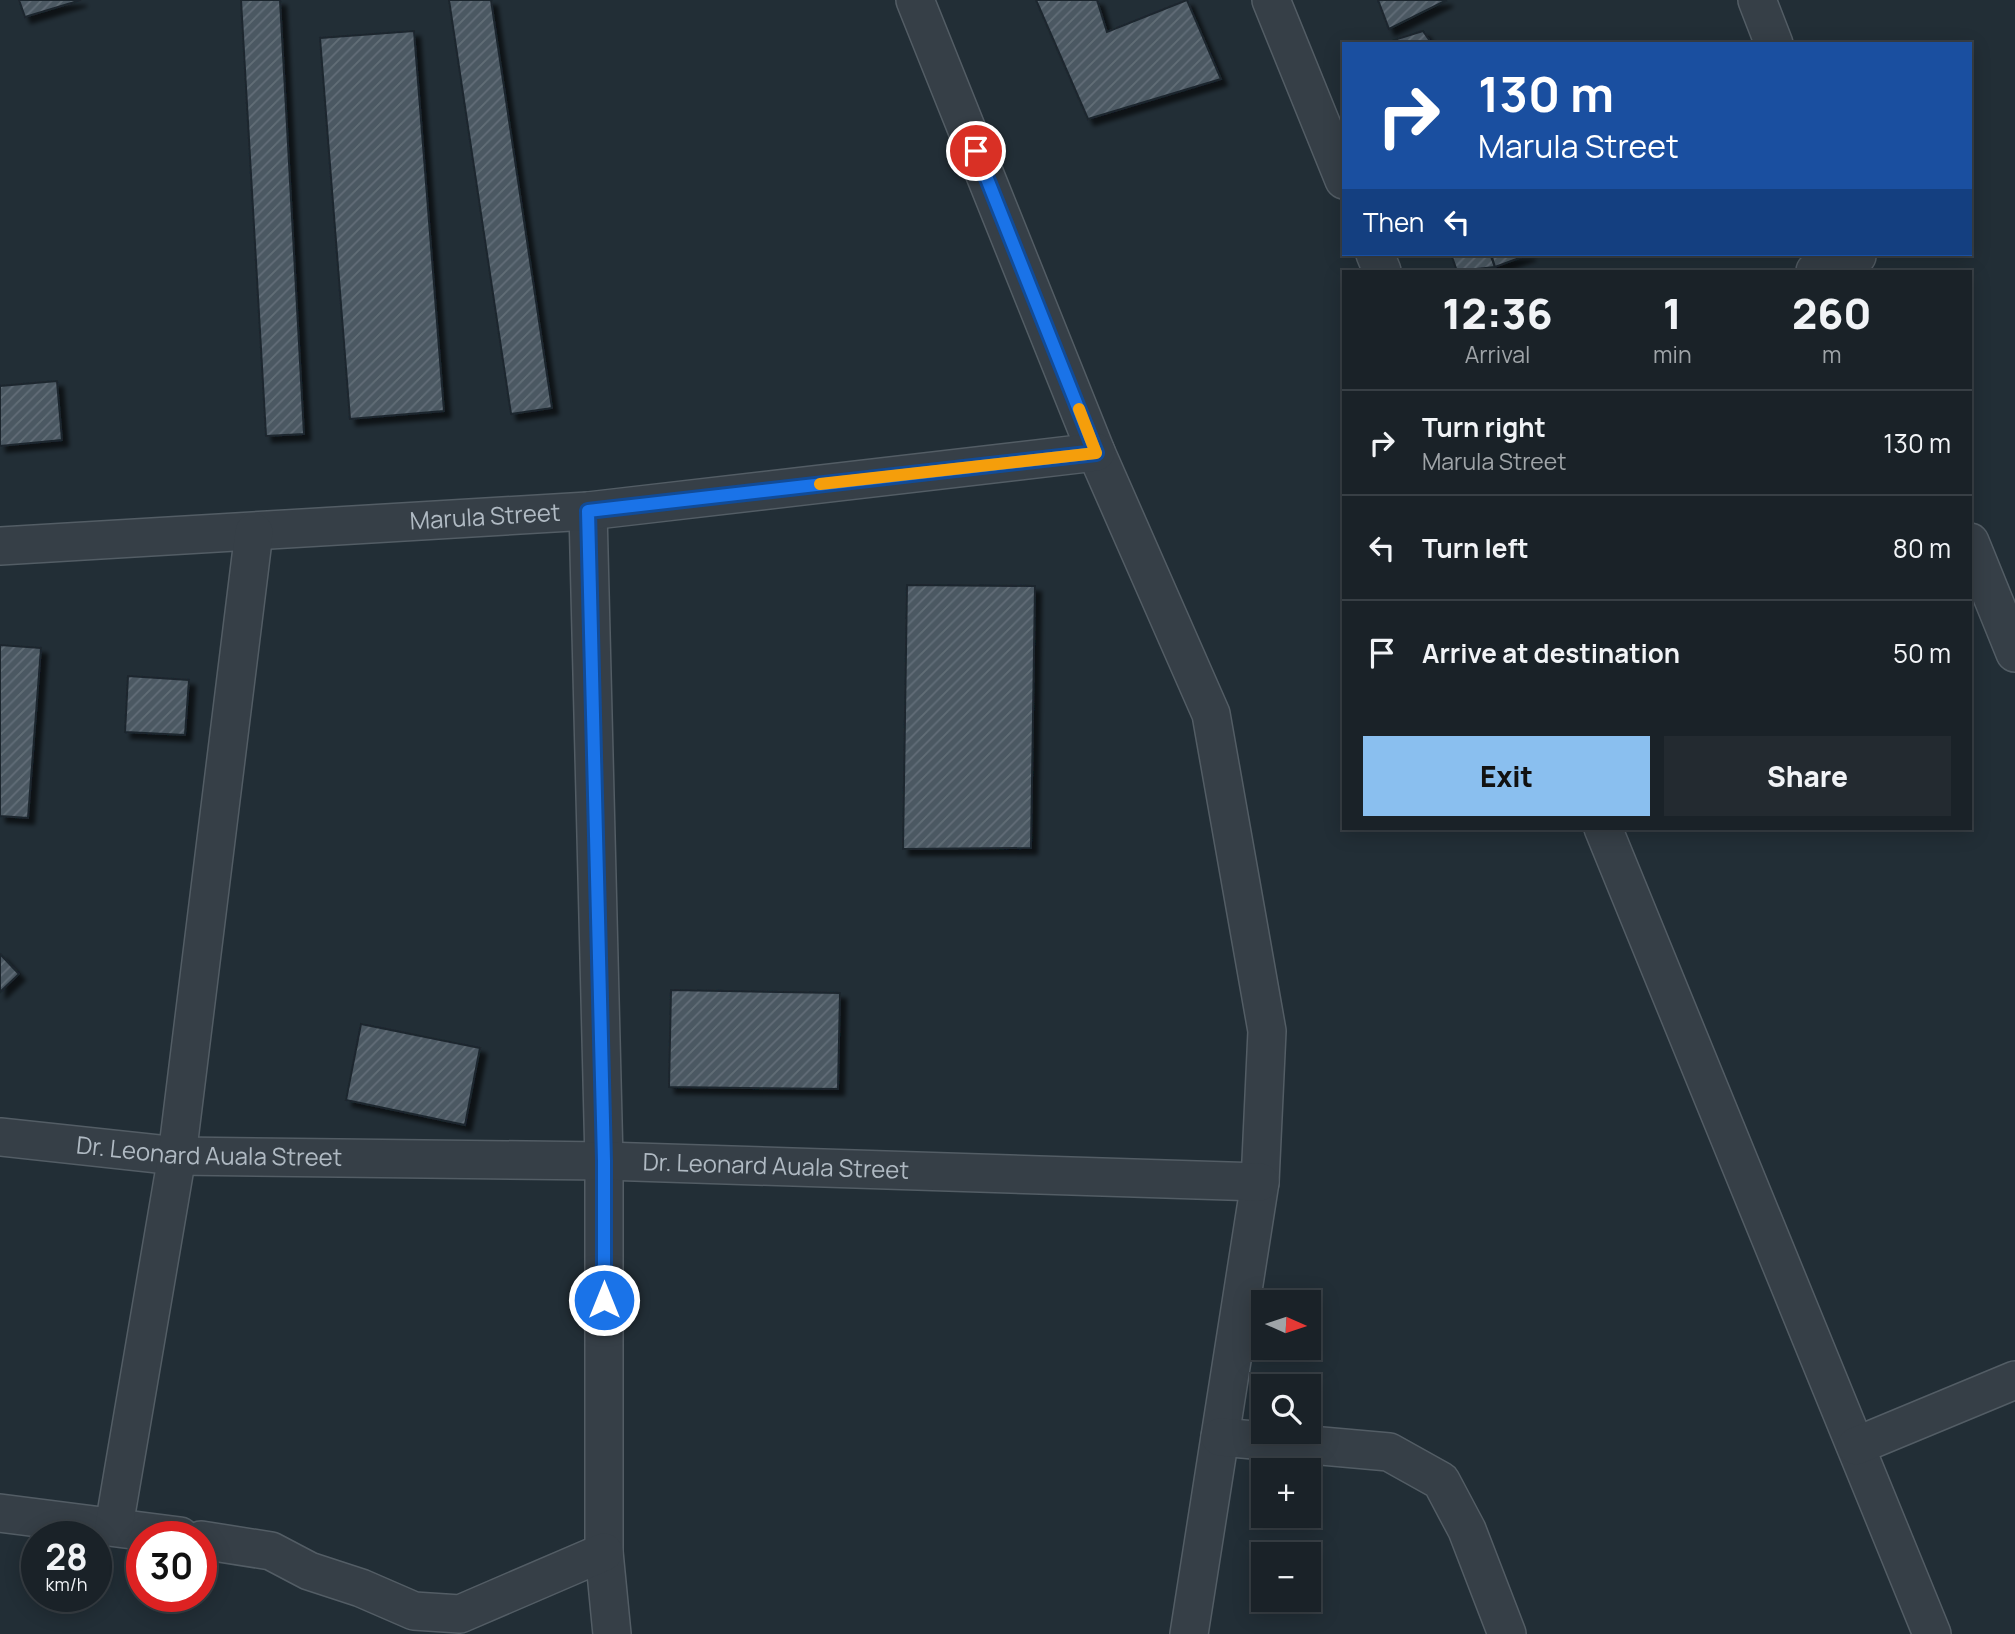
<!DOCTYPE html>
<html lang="en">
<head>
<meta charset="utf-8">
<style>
	:root { --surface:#1a2228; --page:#232a30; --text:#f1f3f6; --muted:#9fa4a8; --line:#383f45; --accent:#8abfef }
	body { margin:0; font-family:Manrope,sans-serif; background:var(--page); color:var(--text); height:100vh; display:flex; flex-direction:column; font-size:26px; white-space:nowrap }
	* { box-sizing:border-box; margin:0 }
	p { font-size:23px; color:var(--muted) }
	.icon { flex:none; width:38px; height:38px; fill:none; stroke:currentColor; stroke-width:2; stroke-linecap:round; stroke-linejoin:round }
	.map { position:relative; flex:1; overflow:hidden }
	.drawer { position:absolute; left:1342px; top:270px; width:630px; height:560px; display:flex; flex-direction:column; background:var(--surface); border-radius:0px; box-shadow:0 4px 18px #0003,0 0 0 2px var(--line) }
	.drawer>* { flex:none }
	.hud { position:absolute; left:1342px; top:42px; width:630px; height:214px; border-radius:0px; box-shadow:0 4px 18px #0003,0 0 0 2px var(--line); background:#1a4fa0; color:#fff; overflow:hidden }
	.needle { width:46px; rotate:93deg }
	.buttons { position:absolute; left:1251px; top:1290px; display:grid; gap:14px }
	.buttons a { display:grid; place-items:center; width:70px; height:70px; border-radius:0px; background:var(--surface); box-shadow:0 4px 18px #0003,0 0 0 2px var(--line); font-size:35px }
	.speed { position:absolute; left:21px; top:1521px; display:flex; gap:14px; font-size:35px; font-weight:700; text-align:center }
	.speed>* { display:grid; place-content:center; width:91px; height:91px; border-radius:50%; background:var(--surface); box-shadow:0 4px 18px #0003,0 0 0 2px var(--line); line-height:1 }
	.speed small { font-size:18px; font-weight:400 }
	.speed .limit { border:10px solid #d22; background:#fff; color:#111 }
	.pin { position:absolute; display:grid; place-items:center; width:60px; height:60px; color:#fff; margin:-30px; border:4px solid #fff; border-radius:50%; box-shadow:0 2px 7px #0007 }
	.me { position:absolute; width:77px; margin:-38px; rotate:0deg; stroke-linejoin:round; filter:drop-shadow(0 0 5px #0008) }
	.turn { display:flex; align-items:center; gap:24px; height:147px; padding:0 21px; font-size:32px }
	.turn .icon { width:91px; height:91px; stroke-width:2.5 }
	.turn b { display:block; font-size:49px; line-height:60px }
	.then { display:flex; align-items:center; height:66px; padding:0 21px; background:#0003; gap:14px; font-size:26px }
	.eta { display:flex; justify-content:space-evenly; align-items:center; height:119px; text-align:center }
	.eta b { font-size:42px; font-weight:800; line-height:49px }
	.cta { display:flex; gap:14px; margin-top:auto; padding:14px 21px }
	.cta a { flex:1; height:80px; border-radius:0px; background:var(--accent); color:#111; font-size:28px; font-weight:800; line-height:80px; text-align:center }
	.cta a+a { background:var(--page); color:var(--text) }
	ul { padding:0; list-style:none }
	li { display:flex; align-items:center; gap:21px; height:105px; padding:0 21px; border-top:2px solid var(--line) }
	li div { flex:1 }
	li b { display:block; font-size:26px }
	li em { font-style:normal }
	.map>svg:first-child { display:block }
</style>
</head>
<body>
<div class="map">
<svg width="2015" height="1634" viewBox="0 0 2015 1634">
	<defs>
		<pattern id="building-hatch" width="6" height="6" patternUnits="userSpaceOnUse" patternTransform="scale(1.75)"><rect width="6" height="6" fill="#4b5862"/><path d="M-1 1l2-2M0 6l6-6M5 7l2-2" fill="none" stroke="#626e77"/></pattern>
		<filter id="shadow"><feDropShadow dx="6" dy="6" stdDeviation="2" flood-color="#0009"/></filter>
	</defs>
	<rect width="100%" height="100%" fill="#222e36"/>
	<g fill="url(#building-hatch)" stroke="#1d262e" stroke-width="2" filter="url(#shadow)">
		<path d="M19 0H81L25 17Z"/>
		<path d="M241 0H280L304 434 266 436Z"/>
		<path d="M449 0H491L552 408 511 414Z"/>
		<path d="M1036 0H1097L1107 32 1187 0 1221 79 1088 119Z"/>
		<path d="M1378 0H1447L1389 29Z"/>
		<path d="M414 31 444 411 350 419 320 38Z"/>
		<path d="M1423 31 1432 44H1396L1394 40Z"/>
		<path d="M1451 254H1490L1495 267 1457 271Z"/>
		<path d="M1491 254H1530L1495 267Z"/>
		<path d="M57 381 62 440 0 446V386Z"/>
		<path d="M907 585 1035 586 1031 848 903 849Z"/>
		<path d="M0 645 41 648 28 818 0 816Z"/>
		<path d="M128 676 189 680 185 735 125 732Z"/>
		<path d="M0 954 19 974 0 992Z"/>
		<path d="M671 990 840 993 838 1089 669 1087Z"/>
		<path d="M361 1024 480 1048 465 1125 346 1100Z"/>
	</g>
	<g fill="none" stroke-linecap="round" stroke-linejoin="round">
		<g stroke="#535d65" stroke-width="40">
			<g id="street">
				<path d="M915 0 1096 452 1211 714 1267 1031 1260 1182 1189 1634"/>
				<path d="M1271 0 1344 180"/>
				<path d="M1757 0 1774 44"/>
				<path d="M1375 254 1382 271"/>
				<path d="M1815 271 1857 256"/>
				<path d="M588 511 604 1161V1552L612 1634"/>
				<path d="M1970 542 2015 653"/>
				<path id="s1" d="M0 546 588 511 1096 452"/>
				<path d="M1603 828 1932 1634"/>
				<path id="s2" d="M0 1137 177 1156 604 1161 1260 1182"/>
				<path d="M1220 1437 1389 1452 1441 1481 1467 1530 1507 1634"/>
				<path d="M1856 1446 2015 1380"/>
				<path d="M0 1513 180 1536"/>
				<path d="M114 1526 177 1156 254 532"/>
				<path d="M201 1540 271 1551 309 1571 361 1588 414 1611 460 1614 604 1552"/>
			</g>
		</g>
		<use href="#street" stroke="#363f47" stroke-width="37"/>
	</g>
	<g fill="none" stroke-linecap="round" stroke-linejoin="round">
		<g stroke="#114b97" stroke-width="18">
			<path id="route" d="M604 1300V1161L588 511 1096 453 976 151"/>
		</g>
		<use href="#route" stroke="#1a73e8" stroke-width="12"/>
		<path stroke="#f59e0b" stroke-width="12" d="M820 484 1096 453 1079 409"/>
	</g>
	<g text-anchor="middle" stroke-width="6" stroke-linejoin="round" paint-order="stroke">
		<g font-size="24" fill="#b0bac3" stroke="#1b242c">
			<text dy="8" stroke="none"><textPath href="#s1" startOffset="486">Marula Street</textPath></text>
			<text dy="8" stroke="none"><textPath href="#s2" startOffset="210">Dr. Leonard Auala Street</textPath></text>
			<text dy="8" stroke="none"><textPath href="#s2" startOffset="777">Dr. Leonard Auala Street</textPath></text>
		</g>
	</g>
</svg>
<div class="buttons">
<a><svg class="needle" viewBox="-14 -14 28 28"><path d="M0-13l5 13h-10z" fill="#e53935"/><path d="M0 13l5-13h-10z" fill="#9fa4a8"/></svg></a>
<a><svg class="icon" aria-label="search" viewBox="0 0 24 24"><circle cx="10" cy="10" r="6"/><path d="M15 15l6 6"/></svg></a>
<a>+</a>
<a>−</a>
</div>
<div class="speed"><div>28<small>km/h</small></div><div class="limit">30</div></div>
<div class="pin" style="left:976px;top:151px;background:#d93025"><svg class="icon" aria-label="arrive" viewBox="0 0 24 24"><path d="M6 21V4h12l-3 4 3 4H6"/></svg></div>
<svg class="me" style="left:604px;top:1300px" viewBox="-20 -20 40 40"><circle r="17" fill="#1a73e8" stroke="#fff" stroke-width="3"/><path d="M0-11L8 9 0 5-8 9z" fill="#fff"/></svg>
<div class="hud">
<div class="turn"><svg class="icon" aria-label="right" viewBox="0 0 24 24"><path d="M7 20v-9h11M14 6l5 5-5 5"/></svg><div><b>130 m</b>Marula Street</div></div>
<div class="then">Then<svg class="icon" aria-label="left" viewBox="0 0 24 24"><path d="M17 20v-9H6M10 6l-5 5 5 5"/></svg></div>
</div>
<section class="drawer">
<div class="eta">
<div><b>12:36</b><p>Arrival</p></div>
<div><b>1</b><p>min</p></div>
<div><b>260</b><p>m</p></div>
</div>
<ul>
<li><svg class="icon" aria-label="right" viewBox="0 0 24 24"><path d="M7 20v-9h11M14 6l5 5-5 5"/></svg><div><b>Turn right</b><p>Marula Street</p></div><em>130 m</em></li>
<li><svg class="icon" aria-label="left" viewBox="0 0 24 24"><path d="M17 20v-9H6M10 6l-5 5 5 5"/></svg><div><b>Turn left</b></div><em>80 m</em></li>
<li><svg class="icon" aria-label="arrive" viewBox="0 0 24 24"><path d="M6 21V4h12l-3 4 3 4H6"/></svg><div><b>Arrive at destination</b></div><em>50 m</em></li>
</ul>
<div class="cta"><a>Exit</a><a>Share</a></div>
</section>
</div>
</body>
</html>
